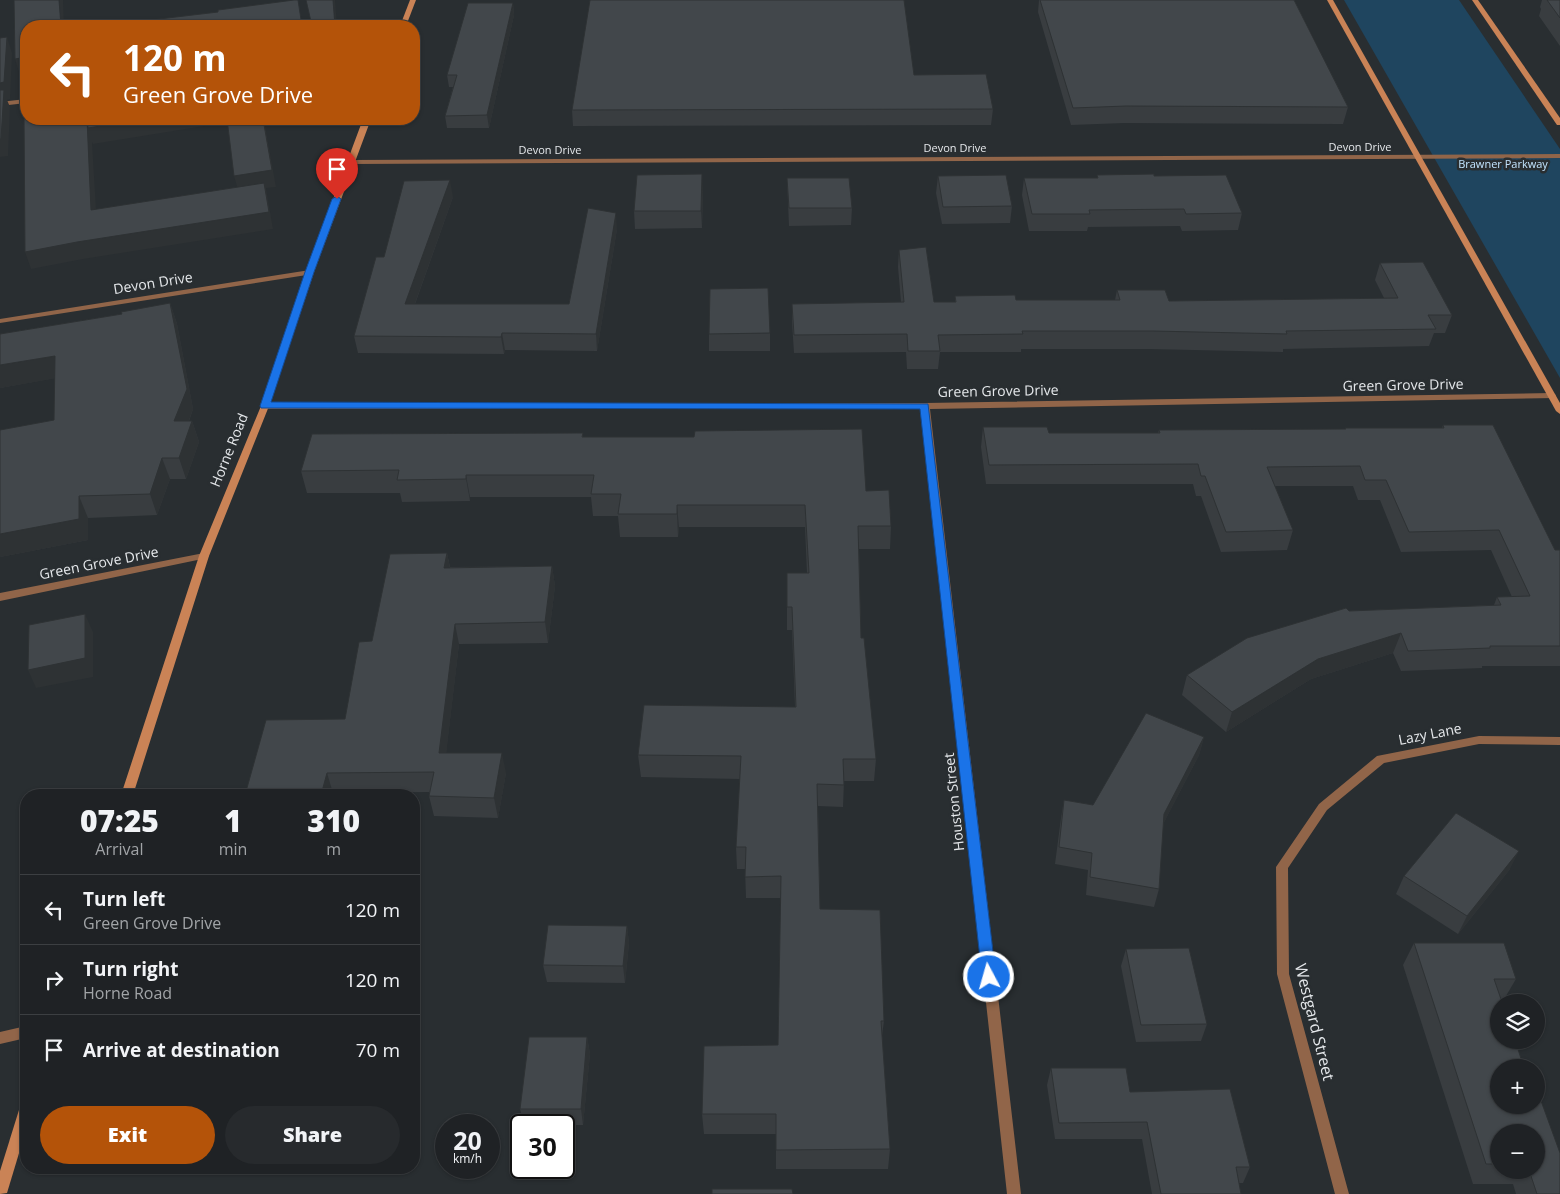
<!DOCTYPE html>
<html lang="en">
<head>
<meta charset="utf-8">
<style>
	:root { --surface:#1f2225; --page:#272a2d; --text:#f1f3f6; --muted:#a1a4a7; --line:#3c3f42; --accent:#b45309 }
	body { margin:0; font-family:"Open Sans",sans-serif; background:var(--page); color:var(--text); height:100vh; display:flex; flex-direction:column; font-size:19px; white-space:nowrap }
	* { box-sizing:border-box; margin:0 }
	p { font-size:16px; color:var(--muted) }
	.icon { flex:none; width:28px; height:28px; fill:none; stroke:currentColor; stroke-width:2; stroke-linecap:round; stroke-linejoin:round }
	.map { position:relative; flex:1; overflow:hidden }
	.drawer { position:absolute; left:20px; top:789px; width:400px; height:385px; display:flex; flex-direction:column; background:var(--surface); border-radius:20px; box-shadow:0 1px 4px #0004,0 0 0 1px var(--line) }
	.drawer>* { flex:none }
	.hud { position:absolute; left:20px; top:20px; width:400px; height:105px; border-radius:20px; box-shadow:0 1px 4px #0004,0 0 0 1px var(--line); background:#b45309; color:#fff; overflow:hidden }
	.fabs { position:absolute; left:1490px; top:994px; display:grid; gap:10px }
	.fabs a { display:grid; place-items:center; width:55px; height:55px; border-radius:50%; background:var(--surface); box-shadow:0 1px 4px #0004,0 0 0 1px var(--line); font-size:25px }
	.speed { position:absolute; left:435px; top:1114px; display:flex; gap:10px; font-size:25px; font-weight:700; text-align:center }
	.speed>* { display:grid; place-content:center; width:65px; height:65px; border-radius:50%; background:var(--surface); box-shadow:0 1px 4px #0004,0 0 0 1px var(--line); line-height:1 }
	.speed small { font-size:12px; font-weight:400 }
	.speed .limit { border:2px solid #111; border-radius:8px; background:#fff; color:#111 }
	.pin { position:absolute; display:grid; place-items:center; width:42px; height:42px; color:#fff; margin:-51px -21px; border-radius:50% 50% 50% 0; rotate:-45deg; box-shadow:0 0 5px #0007 }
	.pin .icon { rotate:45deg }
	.me { position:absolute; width:55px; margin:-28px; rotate:354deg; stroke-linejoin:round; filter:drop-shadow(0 0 4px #0008) }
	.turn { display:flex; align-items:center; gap:18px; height:105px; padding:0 20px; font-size:22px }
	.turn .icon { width:65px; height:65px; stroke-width:2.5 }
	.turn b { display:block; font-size:35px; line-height:42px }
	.eta { display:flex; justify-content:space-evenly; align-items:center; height:85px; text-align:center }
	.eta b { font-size:30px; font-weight:800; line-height:35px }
	.primary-button { display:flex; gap:10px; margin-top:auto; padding:10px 20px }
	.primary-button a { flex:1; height:58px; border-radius:30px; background:var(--accent); color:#fff; font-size:20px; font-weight:800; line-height:58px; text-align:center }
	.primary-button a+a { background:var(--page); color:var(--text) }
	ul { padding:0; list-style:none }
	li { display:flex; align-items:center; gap:15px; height:70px; padding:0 20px; border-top:1px solid var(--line) }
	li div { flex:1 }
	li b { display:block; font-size:19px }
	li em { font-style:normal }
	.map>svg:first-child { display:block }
</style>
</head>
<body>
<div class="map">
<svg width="1560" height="1194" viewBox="0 0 1560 1194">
	<rect width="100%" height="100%" fill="#292e31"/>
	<path fill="#1f455f" d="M1344 0H1459L1560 149V378Z"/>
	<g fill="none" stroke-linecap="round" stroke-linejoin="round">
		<g fill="#916549" fill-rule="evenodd">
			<path d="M26 99V103L0 106V102Z"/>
			<path d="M1560 154V158L350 164 346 162 350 160Z"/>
			<path d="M310 270 314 272 313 274 0 323V319Z"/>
			<path d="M1552 393 1555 394 1556 396 1555 398 930 409 1021 1194H1007L921 409H265L261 406 265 403H925Z"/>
			<path d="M204 553 209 556 207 558 0 601V593Z"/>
			<path d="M1479 736 1560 737V745L1479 744 1384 763 1327 810 1288 868 1289 974 1349 1194H1335L1277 974 1276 867 1319 804 1377 756Z"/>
			<path d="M26 1026V1038L0 1044V1032Z"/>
		</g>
		<g fill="#ca8356" fill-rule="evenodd">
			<path d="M410 0H416L406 26H400Z"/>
			<path d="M1327 0H1333L1560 403V414L1556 411Z"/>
			<path d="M1472 0H1478L1560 118V125H1557Z"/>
			<path d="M363 119H371L314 272 269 406 209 556 133 795H121L199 556 261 406 306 272Z"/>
			<path d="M26 1104V1130L7 1193 0 1194V1171L19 1110 21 1106Z"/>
		</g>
	</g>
	<g fill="#393d40" fill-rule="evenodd">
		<path d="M1039 0H1294L1348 107 1343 124 1124 123 1071 125 1038 12Z"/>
		<path d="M1542 0H1560V46L1539 16 1541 9 1540 7Z"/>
		<path d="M513 3 514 15 489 128H447L445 116 453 87H449L447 75Z"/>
		<path d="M914 75 993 109 991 125 573 126 572 110Z"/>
		<path d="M1097 175 1154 176 1242 213 1238 230 1182 231 1180 226 1088 227 1087 231H1029L1022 195 1024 178H1097Z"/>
		<path d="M938 176 1012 206 1010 223 942 224 936 193Z"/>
		<path d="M787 178 852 208 851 225 789 226Z"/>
		<path d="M703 191 702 228 635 229 634 211Z"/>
		<path d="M453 197 415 304H569L617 229 597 351 505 350 504 354 358 353 354 336 384 257Z"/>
		<path d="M899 250 934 302H955V296L1016 300H1115L1117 290 1169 301 1384 298 1375 280 1380 263 1452 315 1445 333H1434L1429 346 1283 349V352L1149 349H1021V352H940L938 369H907L906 352 794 353 792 322V304L901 302 898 267Z"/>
		<path d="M170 303 177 324 193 409 189 421H192L199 442 186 479H170L157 515 88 518V540L0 557 54 420 55 378 0 388V334L122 314Z"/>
		<path d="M770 333V351H709V334Z"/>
		<path d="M1443 425 1555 550H1560V666H1482V668L1401 671 1393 653 1311 679 1226 732 1182 695 1187 675 1349 611 1494 605 1497 597H1512L1491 550 1401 552 1380 500H1358L1353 486H1275L1293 530 1287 550 1221 552 1201 496H1196L1193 484H986L981 447 983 427 1049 433H1158L1159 430 1345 429V428H1442Z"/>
		<path d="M583 433V437L866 491 891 526 890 549H859L861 638 876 759 874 781H844L843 807 818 806 820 909 884 1021 882 1036 890 1149 888 1169H776V1134H704L702 1114 778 1045 781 898H746L745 869H737L736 847 740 779 641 777 638 755 795 707 792 630H787V573H807L805 527H679L678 537H620L618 516H593L591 497H470V501L402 502 400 493H307L301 471Z"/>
		<path d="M447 553 450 567 552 566 555 586 548 643 459 644 446 753 506 773 498 818 434 816 429 796V792L333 793V795H245L345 719 372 641Z"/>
		<path d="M1204 737 1199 755 1163 824 1159 889 1154 907 1086 895 1088 870 1055 864 1061 818 1064 800 1093 805Z"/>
		<path d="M1510 869 1458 934 1396 894 1404 876Z"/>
		<path d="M627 926 629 943 625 983 547 982 543 965Z"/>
		<path d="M1414 943 1516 979 1503 1001H1502L1560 1194H1516L1513 1184H1473L1403 965ZM1499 1132 1536 1170H1499Z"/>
		<path d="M1126 949 1207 1024 1201 1041 1136 1042 1121 966Z"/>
		<path d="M587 1037 590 1054 583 1125H524L520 1109Z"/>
		<path d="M1051 1068 1130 1092 1250 1167 1243 1183H1239L1241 1194H1152L1142 1139H1055L1047 1085Z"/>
	</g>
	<g fill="#2e3234">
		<path d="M59 0H63L64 26H61Z"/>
		<path d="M333 0H335L337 26H335Z"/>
		<path d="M513 3 514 15 489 128 487 115Z"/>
		<path d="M7 37 12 53 10 99 7 100 10 107 8 156 0 157V83Z"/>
		<path d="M26 57V71L19 72 15 59Z"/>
		<path d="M87 119H229V122L93 144 92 142 97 226 91 210Z"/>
		<path d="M263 119H271L264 120 276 187 266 188 268 200 273 229 83 259 31 269 25 252 239 193 234 176Z"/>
		<path d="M702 174 703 191 702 228 701 211Z"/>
		<path d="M450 180 453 197 409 320 405 304Z"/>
		<path d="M616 213 617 229 597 351 596 334Z"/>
		<path d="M170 303 177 324 193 409 181 442 174 421Z"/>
		<path d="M502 333 505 350 504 354 501 337Z"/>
		<path d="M55 356 63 377 0 388V365Z"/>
		<path d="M192 421 199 442 186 479 179 458Z"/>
		<path d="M162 458 170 479 157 515 150 494Z"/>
		<path d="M466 475 470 497V501L466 479Z"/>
		<path d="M79 496 88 518V540L0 557V533Z"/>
		<path d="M677 505 679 527 678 537 677 514Z"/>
		<path d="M447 553 451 573 444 568Z"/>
		<path d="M552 566 555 586 548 643 545 622Z"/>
		<path d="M85 614 93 632V677L36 688 28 670Z"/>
		<path d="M455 624 459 644 444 773 439 753Z"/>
		<path d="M1401 633 1393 653 1311 679 1226 732 1232 712 1318 659Z"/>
		<path d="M1204 737 1199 755 1159 832 1164 814Z"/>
		<path d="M502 753 506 773 498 818 494 798Z"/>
		<path d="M327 773 333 793V795H321Z"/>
		<path d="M1519 851 1510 869 1458 934 1467 916Z"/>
		<path d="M627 926 629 943 625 983 623 966Z"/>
		<path d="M587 1037 590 1054 583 1125 581 1109Z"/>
	</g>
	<g fill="#42474b" stroke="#2e3234">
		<path d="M14 0H59L61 26H26V57L15 59Z"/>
		<path d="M294 0H298L302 26H100L218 12V10Z"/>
		<path d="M306 0H333L335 26H312Z"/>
		<path d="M590 0H904L914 75 986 74 993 109 572 110Z"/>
		<path d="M1040 0H1294L1348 107 1126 106 1073 108Z"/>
		<path d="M1547 0H1560V18Z"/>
		<path d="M468 3H513L487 115 445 116 457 75H447Z"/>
		<path d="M7 37 4 82 0 83V38Z"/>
		<path d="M0 90H4L1 139H0Z"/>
		<path d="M26 115V119H87L91 210 264 183 269 212 77 242 25 252 24 116Z"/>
		<path d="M87 119H144L88 128Z"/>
		<path d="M227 119H263L272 170 234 176Z"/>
		<path d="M702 174 701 211H634L637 175Z"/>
		<path d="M1154 174V176L1226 175 1242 213 1186 214 1184 209 1089 210 1090 214H1032L1024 178H1098L1097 175Z"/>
		<path d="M1006 175 1012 206 943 207 938 176Z"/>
		<path d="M787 178H849L852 208H789Z"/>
		<path d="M450 180 405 304H569L588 208 616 213 596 334 502 333 501 337 354 336 376 257H384L404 181Z"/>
		<path d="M926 247 934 302H956L955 296 1015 295 1016 300H1120L1117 290H1165L1169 301 1398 298 1380 263 1423 262 1452 315H1428L1436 329 1286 331 1287 334 1153 331H1022L1023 334 938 335 940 351H908L907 334 794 335 792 304 904 302 899 250Z"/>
		<path d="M768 288 770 333 709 334 710 289Z"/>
		<path d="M170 303 187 389 174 421H192L179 458H162L150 494 79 496V519L0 534V430L54 420 55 356 0 365V334L122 314 121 312Z"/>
		<path d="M1443 425H1493L1555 550H1560V646H1490V648L1408 651 1401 633 1318 659 1232 712 1187 675 1247 638 1346 608 1349 611 1501 605 1497 597 1530 596 1499 530 1409 532 1386 480H1365L1360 466 1267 467 1293 530 1226 532 1205 476H1201L1198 464 989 465 983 427H1047L1049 433H1160L1159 430 1346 429 1345 428H1444Z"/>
		<path d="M862 429 866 491 889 490 891 526H858L861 638H864L876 759H843L844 785 817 784 820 909 880 910 884 1021H881L890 1149 776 1150V1114H702L704 1046 778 1045 781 876 745 877 746 847H736L741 756 638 755 644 705 796 707 792 607H787V573H809L805 505H677V514H618L621 494H591L594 475H466V479L397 480 399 470 301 471 312 434 583 433 582 437H694L695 431Z"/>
		<path d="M447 553 444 568 552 566 545 622 455 624 439 753H502L494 798 429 796 434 772 327 773 321 795H245L266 720 345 719 359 642 372 641 390 554Z"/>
		<path d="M85 614V658L28 670 29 625Z"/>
		<path d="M1146 713 1204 737 1164 814 1159 889 1090 877 1092 853 1059 847 1064 800 1093 805Z"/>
		<path d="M1456 813 1519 851 1467 916 1404 876Z"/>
		<path d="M548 925 627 926 623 966 543 965Z"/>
		<path d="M1414 943H1504L1516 979H1494L1502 1002H1499V1040H1515L1524 1068H1499V1105H1536V1087L1560 1153V1194H1537L1529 1170H1536V1132H1499V1164H1486Z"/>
		<path d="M1189 948 1207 1024 1141 1025 1126 949Z"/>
		<path d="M529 1037H587L581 1109H520Z"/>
		<path d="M1051 1068H1126L1130 1092 1230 1089 1250 1167H1236L1241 1194H1161L1147 1122 1059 1123Z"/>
		<path d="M712 1189H792L793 1194H712Z"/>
	</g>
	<path fill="#1a73e8" stroke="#114b97" d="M337 196 341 199 314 272 271 402 928 404 996 977 994 982 989 983 984 982 982 977 920 409 261 408 260 406 305 272 332 199Z"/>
	<g text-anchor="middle" stroke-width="5" stroke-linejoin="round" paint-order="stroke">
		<g font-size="11" fill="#e5e8eb" stroke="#292e31">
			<text x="1360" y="151">Devon Drive</text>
			<text x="955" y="152">Devon Drive</text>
			<text x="550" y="154">Devon Drive</text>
		</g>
		<g font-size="11" fill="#c2e4fe" stroke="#292e31">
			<text x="1503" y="168">Brawner Parkway</text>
		</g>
		<g font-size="14" fill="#e5e8eb" stroke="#292e31">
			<text transform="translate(153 283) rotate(-9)" y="5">Devon Drive</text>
			<text transform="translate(1403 385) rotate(-1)" y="5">Green Grove Drive</text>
			<text transform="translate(998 391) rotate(-1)" y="5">Green Grove Drive</text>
			<text transform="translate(229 450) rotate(-68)" y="5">Horne Road</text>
			<text transform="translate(99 563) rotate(-11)" y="5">Green Grove Drive</text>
			<text transform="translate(1430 734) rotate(-11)" y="5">Lazy Lane</text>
			<text transform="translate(954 802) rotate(-96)" y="5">Houston Street</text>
		</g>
		<g font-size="16" fill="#e5e8eb" stroke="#292e31">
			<text transform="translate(1315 1022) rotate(76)" y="6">Westgard Street</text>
		</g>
	</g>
</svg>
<div class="fabs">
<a><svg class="icon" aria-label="layers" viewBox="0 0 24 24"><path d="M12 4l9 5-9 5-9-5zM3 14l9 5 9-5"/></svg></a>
<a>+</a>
<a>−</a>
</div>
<div class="speed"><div>20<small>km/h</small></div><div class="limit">30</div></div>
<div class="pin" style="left:337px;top:199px;background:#d93025"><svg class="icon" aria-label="arrive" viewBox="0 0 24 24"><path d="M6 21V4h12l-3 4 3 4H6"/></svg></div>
<svg class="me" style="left:989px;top:977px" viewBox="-20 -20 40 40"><circle r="17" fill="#1a73e8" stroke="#fff" stroke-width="3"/><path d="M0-11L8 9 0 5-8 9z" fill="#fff"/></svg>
<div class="hud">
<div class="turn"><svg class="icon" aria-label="left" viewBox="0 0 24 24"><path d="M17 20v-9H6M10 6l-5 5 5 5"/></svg><div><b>120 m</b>Green Grove Drive</div></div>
</div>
<section class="drawer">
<div class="eta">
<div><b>07:25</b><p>Arrival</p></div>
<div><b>1</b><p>min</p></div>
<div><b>310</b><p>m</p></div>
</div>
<ul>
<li><svg class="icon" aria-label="left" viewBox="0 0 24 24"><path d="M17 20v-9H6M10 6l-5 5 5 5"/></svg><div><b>Turn left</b><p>Green Grove Drive</p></div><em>120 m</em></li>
<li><svg class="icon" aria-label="right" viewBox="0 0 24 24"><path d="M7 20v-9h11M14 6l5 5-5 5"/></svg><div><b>Turn right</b><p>Horne Road</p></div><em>120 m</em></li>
<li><svg class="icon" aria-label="arrive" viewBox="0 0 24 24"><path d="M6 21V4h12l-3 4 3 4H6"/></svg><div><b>Arrive at destination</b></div><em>70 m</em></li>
</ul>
<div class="primary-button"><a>Exit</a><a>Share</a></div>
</section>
</div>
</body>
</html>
